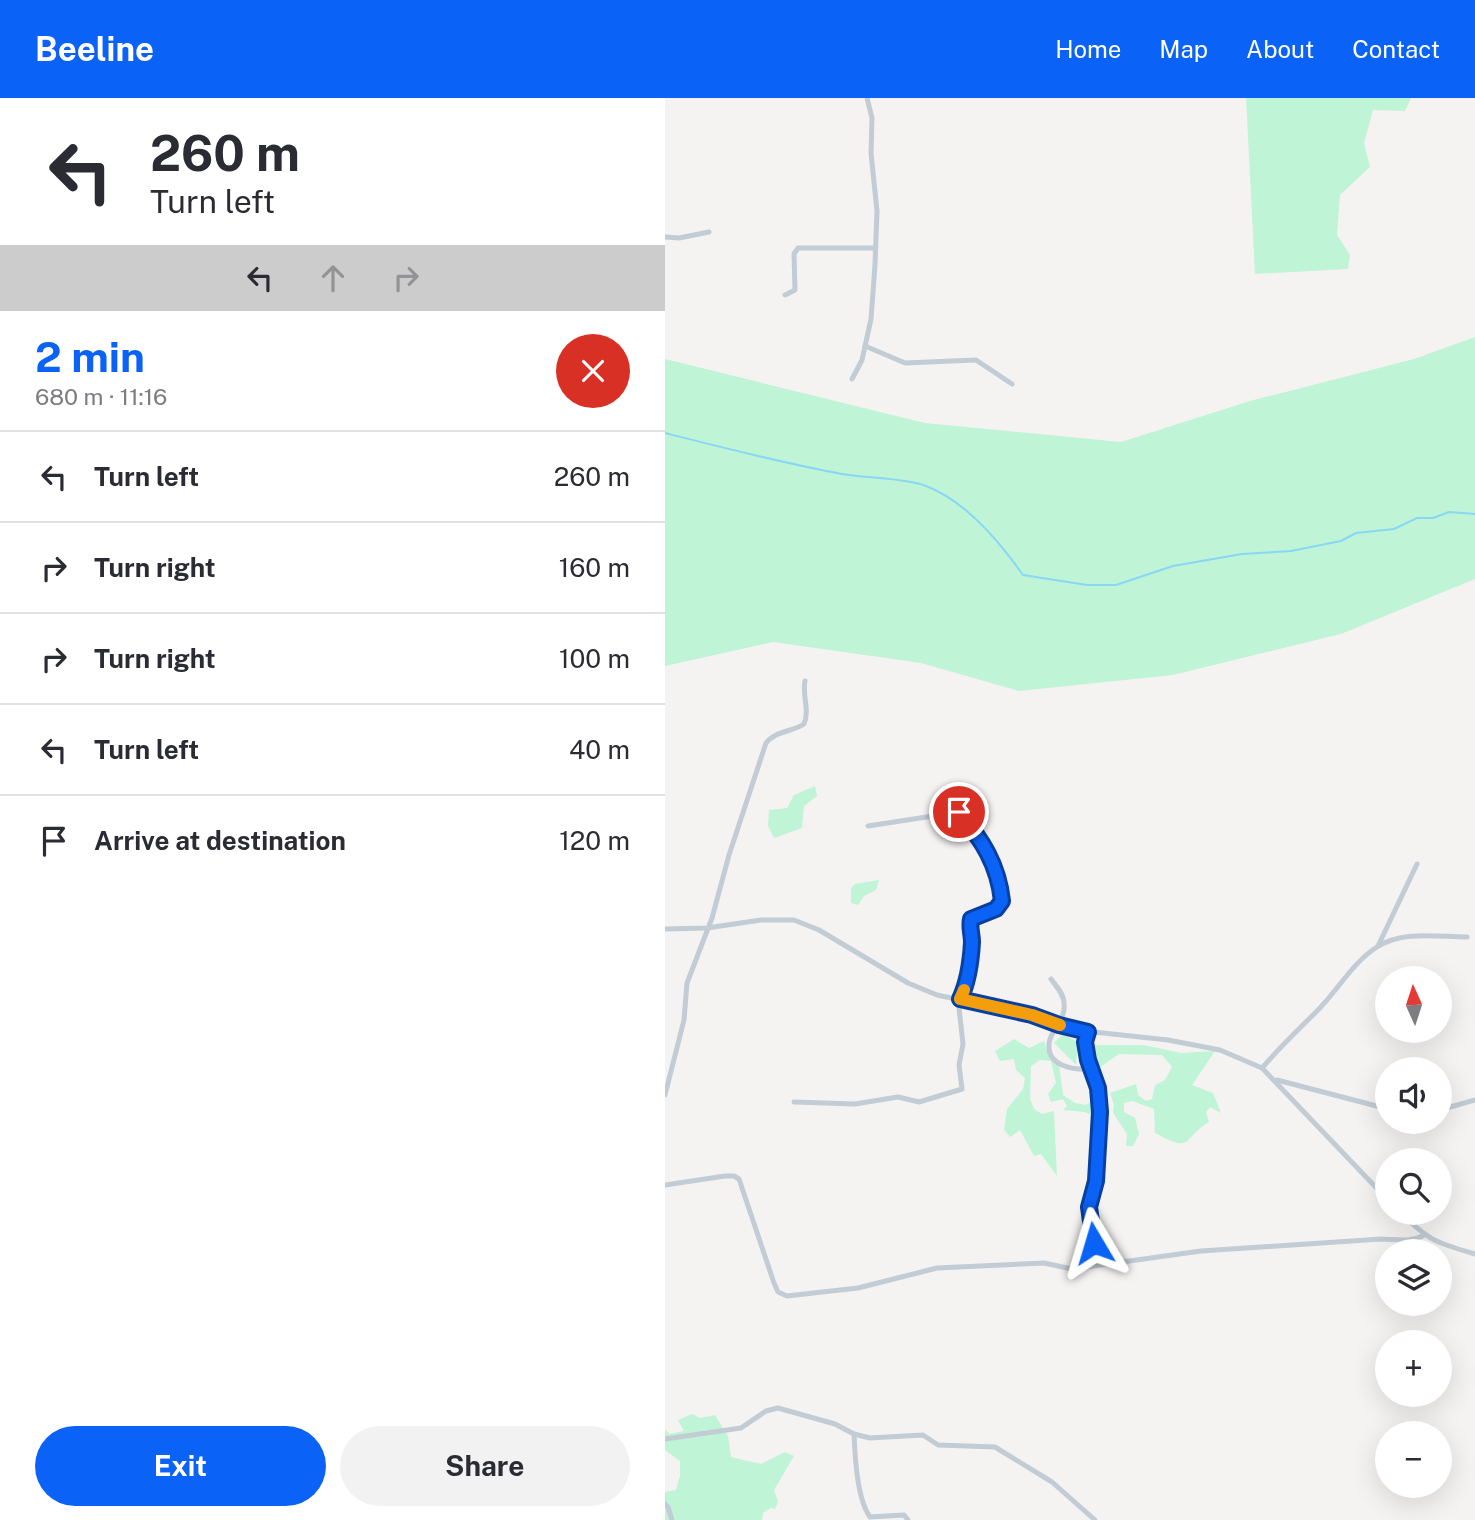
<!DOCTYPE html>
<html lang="en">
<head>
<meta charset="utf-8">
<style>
	:root { --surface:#fff; --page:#f2f2f3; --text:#2b2b33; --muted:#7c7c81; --line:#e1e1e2; --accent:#0b62f7 }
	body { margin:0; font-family:"Public Sans",sans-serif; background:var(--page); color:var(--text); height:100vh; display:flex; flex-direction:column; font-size:26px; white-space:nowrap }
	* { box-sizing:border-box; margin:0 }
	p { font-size:23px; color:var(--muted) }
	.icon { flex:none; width:38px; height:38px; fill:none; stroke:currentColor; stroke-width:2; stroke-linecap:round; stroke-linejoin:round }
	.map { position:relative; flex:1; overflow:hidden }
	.sheet { display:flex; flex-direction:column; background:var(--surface); width:665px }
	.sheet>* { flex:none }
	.banner { background:#fff; color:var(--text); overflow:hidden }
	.needle { width:46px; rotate:357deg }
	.tools { position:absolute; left:710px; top:868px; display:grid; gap:14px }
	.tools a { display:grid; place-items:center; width:77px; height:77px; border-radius:50%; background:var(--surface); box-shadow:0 7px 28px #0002; font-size:35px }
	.pin { position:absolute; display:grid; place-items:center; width:60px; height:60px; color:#fff; margin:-30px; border:4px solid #fff; border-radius:50%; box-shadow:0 2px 7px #0007 }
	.me { position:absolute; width:77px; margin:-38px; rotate:353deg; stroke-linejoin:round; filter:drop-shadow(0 0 5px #0008) }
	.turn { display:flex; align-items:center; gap:24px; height:147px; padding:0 35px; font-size:32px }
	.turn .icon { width:91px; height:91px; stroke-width:2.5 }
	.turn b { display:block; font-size:49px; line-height:60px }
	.lanes { display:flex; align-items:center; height:66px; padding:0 35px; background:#0003; justify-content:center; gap:35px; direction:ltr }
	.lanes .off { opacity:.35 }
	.round { display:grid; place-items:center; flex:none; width:74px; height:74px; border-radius:37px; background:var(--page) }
	.head { display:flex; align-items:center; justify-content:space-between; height:119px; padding:0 35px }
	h1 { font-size:42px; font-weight:700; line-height:52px; color:var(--accent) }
	.primary-button { display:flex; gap:14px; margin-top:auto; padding:14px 35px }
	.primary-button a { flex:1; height:80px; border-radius:42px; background:var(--accent); color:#fff; font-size:28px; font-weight:700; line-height:80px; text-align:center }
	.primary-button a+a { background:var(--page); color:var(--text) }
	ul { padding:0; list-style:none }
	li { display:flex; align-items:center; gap:21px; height:91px; padding:0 35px; border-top:2px solid var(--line) }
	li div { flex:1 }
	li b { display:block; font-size:26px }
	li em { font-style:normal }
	header { display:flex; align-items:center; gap:42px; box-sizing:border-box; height:98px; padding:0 35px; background:var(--accent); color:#fff }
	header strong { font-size:33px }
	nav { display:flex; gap:38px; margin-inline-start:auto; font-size:24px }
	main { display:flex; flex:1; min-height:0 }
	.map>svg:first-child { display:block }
</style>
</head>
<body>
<header>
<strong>Beeline</strong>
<nav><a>Home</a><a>Map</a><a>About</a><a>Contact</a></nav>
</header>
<main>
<section class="sheet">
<div class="banner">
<div class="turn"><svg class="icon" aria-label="left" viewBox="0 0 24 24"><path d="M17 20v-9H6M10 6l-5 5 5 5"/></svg><div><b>260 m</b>Turn left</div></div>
<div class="lanes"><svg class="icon" aria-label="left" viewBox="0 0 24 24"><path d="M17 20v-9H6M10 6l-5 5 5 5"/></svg><svg class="icon off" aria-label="ahead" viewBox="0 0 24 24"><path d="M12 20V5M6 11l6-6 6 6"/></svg><svg class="icon off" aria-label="right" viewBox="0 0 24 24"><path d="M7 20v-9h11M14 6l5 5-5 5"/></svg></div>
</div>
<div class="head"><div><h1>2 min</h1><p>680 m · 11:16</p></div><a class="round" style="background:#d93025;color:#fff"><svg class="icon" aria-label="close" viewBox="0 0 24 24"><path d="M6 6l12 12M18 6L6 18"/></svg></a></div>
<ul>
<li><svg class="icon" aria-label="left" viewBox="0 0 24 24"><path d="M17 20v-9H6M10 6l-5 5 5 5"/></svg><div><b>Turn left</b></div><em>260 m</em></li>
<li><svg class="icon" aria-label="right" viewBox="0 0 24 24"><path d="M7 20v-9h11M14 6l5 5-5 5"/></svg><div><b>Turn right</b></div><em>160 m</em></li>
<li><svg class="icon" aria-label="right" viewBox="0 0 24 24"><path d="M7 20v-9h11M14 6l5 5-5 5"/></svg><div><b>Turn right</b></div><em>100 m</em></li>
<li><svg class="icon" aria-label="left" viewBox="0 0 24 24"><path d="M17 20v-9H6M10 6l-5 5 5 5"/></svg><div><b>Turn left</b></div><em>40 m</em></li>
<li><svg class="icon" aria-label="arrive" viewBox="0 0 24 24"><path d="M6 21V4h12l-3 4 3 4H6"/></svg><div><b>Arrive at destination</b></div><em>120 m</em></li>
</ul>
<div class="primary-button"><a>Exit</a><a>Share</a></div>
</section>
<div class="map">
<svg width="810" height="1422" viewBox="0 0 810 1422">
	<rect width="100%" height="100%" fill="#f5f2f2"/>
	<g fill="#bff4d7">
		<path d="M581 0H746L740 13 708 12 699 45 705 69 675 97 672 137 685 157 683 171 590 176Z"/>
		<path d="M810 239V481L676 536 508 577 354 593 256 565 108 544 0 568V261L260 325 456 344 585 303 749 261Z"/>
		<path d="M150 688 152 698 139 708 137 730 109 740 103 728 104 712 122 710 129 697Z"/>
		<path d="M214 782 211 792 199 798 193 807 186 805V790L190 786Z"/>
		<path d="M398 936 413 944 411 967 389 945Z"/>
		<path d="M349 941 364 950 379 943 381 951 394 966 398 997 410 1005 421 1007 429 1001 444 1010 432 1018 419 1014 398 1012 402 1008 398 1001 386 1004 383 996 391 985 386 963 375 962 366 968 365 1001 369 1011 377 1016 389 1013 392 1078 376 1056 369 1058 355 1032 345 1039 339 1032 342 1011 358 991 360 980 351 972 349 961 335 963 330 953Z"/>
		<path d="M429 947H479L516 955 550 953 527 987 548 995 556 1015 545 1009 541 1014 544 1024C516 1041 529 1056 490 1035L489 1011 467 1003 459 1005V1014L470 1020 474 1036 468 1048H461L462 1036 448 1015 449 1007 445 995 471 986 473 997 481 1003 487 1001 490 987 500 982 507 969 497 957 454 956 428 974 426 959Z"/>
		<path d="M27 1316 35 1320 50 1317 63 1338 66 1359 96 1366 120 1354 129 1358 109 1392 113 1404 110 1411 106 1410 98 1415 97 1422H0V1394L11 1392 15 1378V1363L0 1352V1331L5 1336 19 1333 13 1322Z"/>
	</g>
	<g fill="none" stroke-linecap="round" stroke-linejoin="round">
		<path stroke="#89d7f5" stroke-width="2" d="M0 335C59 350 117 365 177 376 200 380 241 380 261 388 301 403 334 443 358 477L422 487H451L508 468 577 456 626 453 676 443 691 435 729 431 752 420H768L784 414 810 416"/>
		<g stroke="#c2ccd5" stroke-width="5">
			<path d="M0 139 14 140 44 134"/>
			<path d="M120 197 130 192 129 156 133 150H210"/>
			<path d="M200 248 240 265 311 262 347 286"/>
			<path d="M187 281 197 262 206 221 210 167 212 113 206 55 207 20 202 0"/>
			<path d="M0 831 42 830 96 822H129L154 832 243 885 272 897 367 917 410 932 503 942 555 952 597 970 723 1102"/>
			<path d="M713 848 752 766"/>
			<path d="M386 881C391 888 399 896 399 905 401 924 385 931 384 946 382 969 410 972 426 971"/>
			<path d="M423 934 420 944 423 962 433 990 435 1014 431 1083 424 1109 429 1145"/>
			<path d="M597 970C615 949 634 931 653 912 673 892 688 864 712 849 738 832 773 839 802 839"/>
			<path d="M612 982 723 1011"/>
			<path d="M0 997 19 922 22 885 47 820 64 757 101 645C110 633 127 634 139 626 145 612 137 598 140 583"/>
			<path d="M129 1004 190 1006 233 999 254 1004 297 991 294 967 298 946 294 910 302 883 306 854 305 825 309 819 325 814 337 803C333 767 317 741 294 714L203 728"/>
			<path d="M775 1012 810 1002"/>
			<path d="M0 1087 60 1078H69L74 1081 109 1185 113 1194 122 1198 193 1190 272 1170 379 1165 407 1171 536 1153 716 1141C731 1141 746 1145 759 1137"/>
			<path d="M736 1115C764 1143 772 1145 810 1156"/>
			<path d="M189 1336C190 1359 192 1401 205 1419L239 1417 243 1422"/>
			<path d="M0 1341 76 1330 101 1313 113 1310 170 1326 189 1336 205 1340 258 1337 273 1347 330 1349 387 1384 430 1422"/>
			<path d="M0 1406 3 1409 7 1422"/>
		</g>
	</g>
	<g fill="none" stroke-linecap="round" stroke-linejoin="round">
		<g stroke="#0740a1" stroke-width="18">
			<path id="route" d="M294 714C317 742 333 766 337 803L331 811 306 821C304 829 307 836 307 844 306 863 303 884 295 901L367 917 394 927 423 934 420 944 423 962 433 990 435 1014 431 1083 424 1109 429 1145"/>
		</g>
		<use href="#route" stroke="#0b62f7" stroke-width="12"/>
		<path stroke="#f59e0b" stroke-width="12" d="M299 892 295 901 367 917 395 927"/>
	</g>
</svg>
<div class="tools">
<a><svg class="needle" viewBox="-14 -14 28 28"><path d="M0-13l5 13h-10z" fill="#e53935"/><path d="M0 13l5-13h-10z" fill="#7c7c81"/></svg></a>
<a><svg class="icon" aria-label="sound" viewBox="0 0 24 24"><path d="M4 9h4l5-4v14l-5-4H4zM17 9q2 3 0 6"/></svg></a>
<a><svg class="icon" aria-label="search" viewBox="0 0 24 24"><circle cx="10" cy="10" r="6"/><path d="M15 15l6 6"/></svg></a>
<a><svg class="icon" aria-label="layers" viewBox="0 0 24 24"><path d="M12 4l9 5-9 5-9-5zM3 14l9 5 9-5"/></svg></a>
<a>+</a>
<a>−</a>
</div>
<div class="pin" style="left:294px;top:714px;background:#d93025"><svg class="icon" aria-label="arrive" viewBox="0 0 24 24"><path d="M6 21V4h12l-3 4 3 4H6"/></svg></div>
<svg class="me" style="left:429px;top:1145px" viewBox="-20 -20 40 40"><path d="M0-17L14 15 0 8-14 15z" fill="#0b62f7" stroke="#fff" stroke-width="4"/></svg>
</div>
</main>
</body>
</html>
